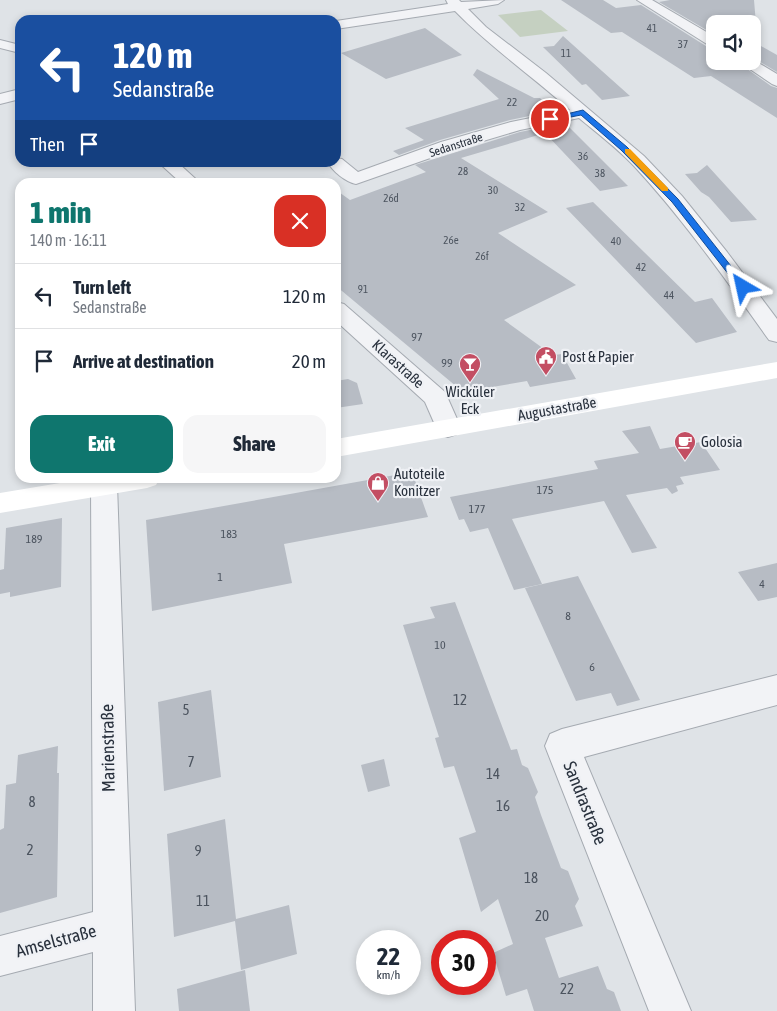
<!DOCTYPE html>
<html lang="en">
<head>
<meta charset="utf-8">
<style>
	:root { --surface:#fff; --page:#f6f6f7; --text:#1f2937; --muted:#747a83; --line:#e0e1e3; --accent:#0f766e }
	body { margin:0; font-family:"Asap Condensed",sans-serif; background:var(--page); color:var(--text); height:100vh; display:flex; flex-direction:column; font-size:19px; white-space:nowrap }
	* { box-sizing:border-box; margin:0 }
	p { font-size:16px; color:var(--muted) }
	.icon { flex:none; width:28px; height:28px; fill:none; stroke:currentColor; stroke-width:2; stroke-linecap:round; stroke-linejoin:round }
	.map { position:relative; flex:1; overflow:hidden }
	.panel { position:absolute; left:15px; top:178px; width:326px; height:305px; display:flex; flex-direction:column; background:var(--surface); border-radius:15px; box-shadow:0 2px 8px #0003 }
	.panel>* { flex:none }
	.hud { position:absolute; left:15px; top:15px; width:326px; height:152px; border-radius:15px; box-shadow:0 2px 8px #0003; background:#1a4fa0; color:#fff; overflow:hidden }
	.fabs { position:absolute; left:706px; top:15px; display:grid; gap:10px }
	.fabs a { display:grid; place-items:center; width:55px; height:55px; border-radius:10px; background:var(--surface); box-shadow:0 2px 8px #0003; font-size:25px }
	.speed { position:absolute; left:356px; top:930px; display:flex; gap:10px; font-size:25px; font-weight:700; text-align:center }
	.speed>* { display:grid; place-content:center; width:65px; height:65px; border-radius:50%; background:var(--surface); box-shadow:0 2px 8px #0003; line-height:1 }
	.speed small { font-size:12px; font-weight:400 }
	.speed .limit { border:8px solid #d22; background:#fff; color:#111 }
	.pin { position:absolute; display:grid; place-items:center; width:42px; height:42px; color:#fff; margin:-21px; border:2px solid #fff; border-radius:50%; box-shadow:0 1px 5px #0007 }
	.me { position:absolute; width:55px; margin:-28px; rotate:324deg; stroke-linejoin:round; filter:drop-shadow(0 0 4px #0008) }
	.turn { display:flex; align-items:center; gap:18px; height:105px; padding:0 15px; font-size:22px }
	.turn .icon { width:65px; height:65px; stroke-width:2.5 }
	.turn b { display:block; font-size:35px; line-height:42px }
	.then { display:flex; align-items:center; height:48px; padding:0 15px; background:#0003; gap:10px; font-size:19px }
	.round { display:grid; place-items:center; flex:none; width:52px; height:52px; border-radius:15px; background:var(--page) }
	.summary { display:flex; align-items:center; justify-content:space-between; height:85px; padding:0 15px }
	h1 { font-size:30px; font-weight:800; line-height:38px; color:var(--accent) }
	.cta { display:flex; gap:10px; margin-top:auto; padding:10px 15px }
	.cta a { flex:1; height:58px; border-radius:15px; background:var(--accent); color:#fff; font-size:20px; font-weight:800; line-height:58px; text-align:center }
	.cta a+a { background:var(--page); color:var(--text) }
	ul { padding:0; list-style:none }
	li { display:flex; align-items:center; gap:15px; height:65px; padding:0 15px; border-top:1px solid var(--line) }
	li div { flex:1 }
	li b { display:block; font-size:19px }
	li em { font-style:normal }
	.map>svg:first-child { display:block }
</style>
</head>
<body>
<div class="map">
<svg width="777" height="1011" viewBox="0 0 777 1011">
	<rect width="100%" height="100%" fill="#dfe3e7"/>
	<path fill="#c5d0c1" d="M541 10 568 31 520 37 498 15Z"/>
	<g fill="#b7bcc4">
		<path d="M561 0H603L616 8 641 5 709 48 715 49V61H736L771 86 777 88V118L711 76 694 78 622 32 611 33Z"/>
		<path d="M670 0H754L756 24H715V35L659 2Z"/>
		<path d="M425 28 462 55 386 79 341 53Z"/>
		<path d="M563 36 602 71 630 96 602 100 586 84 582 85 543 47 554 46Z"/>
		<path d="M752 41 777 55V72L752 57Z"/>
		<path d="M477 69 534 98H540L554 111 510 120 440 140 399 155 393 151 424 140 405 128 499 99 473 75Z"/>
		<path d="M565 123 628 186 600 191 545 133 461 158 548 212 498 233 576 285 504 320 544 349H550L554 355 562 354 576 379 530 387 527 381 463 392 336 286V190L350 200 426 172 415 165 520 132Z"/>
		<path d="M707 165 757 220 731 222 709 197 701 192 685 174 697 173Z"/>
		<path d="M593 202 695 302 712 298 737 332 696 343 566 208Z"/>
		<path d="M348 379 357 383 363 404 336 408V381Z"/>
		<path d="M650 426 660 449 701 442 720 470 680 477 684 484 676 486 678 491 672 494 667 488 626 495 657 548 632 553 604 501 512 519 542 584 514 590 488 528 470 532 464 519 459 520 450 497 598 469 594 461 639 453 622 431Z"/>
		<path d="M412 472 428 517 284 544 292 583 152 611 146 520Z"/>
		<path d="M62 518 61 587 10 597V592L0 594V570L4 569 6 528Z"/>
		<path d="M777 563V597L758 601 738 572Z"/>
		<path d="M578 576 640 700 617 706 611 693 576 701 525 588Z"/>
		<path d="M455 602 511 750 517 749 522 765 528 768 538 792 535 797 541 815 561 868 568 871 579 899 575 906 583 926 545 938 559 978 598 966 607 989 614 992 621 1011H534L527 989 506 996 493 953 513 944 498 899 481 912 459 838 476 832 454 766 444 768 435 738 439 737 403 625 435 618 430 607Z"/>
		<path d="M211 690 221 777 164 791 158 702Z"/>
		<path d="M58 746 57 773H59L57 897 0 913V830L4 828 6 785 16 783 18 755Z"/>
		<path d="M384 759 390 786 368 792 361 765Z"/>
		<path d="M225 819 236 919 289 905 297 954 241 970 235 921 174 937 167 834Z"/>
		<path d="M245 970 250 1011H179L177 989Z"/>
	</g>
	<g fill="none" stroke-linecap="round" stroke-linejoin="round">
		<g stroke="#a5aab1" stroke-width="2">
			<g id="street">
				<path d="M446 0H459L461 2 504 0 498 4 468 9 486 27 546 73 644 156 682 196 727 252 777 319V342L769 340C726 280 684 220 634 166 617 148 597 133 579 118L520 130 453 150 356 184C346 182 332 171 328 162H336V158L342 159 358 172 441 142 511 122 570 110C532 76 490 47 455 11L336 29V21L448 4Z"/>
				<path d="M637 0H652L715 37V47L710 46Z"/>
				<path d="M0 40 20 45V53L0 48Z"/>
				<path d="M752 59 777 74V86L772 84 738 61H752Z"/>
				<path d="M20 89V99L0 104V94Z"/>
				<path d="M158 162H177L199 182H180Z"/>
				<path d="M336 302 344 304 445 392 461 428 457 434 448 437 439 434 425 402 336 321Z"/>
				<path d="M94 478H114L117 484 135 1011H93V952L0 976V936L93 912 91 484Z"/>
				<path d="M777 675V705L584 757 691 1011H649L545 746 550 734 562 729Z"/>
			</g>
		</g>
		<use href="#street" fill="#f2f3f6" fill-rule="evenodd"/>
		<g fill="#fff" fill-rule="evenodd">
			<path d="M777 362V378L336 457V439Z"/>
			<path d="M90 478H160L156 485 147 488 0 513V493Z"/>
		</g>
	</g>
	<path fill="#1a73e8" stroke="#114b97" d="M583 110 627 147 678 199 746 285V289H740L672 202 621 150 581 115 550 121 546 119Z"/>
	<path fill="#f59e0b" d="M625 149H630L668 188V191H662L625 153Z"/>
	<defs>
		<g id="civic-pin" transform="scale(1.125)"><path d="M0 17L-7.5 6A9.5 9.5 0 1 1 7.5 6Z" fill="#c34e63" stroke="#eff1f5"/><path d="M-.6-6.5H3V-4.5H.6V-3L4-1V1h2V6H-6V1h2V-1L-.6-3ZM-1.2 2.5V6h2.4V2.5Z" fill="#fff"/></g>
		<g id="bar-pin" transform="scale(1.125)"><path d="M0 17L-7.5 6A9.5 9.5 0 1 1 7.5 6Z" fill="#c34e63" stroke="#eff1f5"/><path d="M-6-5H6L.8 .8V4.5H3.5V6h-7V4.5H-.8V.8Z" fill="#fff"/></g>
		<g id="cafe-pin" transform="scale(1.125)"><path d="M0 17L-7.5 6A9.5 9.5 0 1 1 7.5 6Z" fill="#c34e63" stroke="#eff1f5"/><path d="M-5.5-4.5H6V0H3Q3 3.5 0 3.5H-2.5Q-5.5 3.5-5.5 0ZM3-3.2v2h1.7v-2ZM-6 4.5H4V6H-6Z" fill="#fff"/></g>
		<g id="shop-pin" transform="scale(1.125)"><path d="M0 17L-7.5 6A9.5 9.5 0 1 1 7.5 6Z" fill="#c34e63" stroke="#eff1f5"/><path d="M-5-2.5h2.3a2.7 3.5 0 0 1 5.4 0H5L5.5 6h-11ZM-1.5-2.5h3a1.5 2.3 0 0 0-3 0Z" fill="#fff"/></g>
	</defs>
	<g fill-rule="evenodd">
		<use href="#civic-pin" x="546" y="357"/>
		<use href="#bar-pin" x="470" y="364"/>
		<use href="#cafe-pin" x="685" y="442"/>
		<use href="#shop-pin" x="378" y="483"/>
	</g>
	<g text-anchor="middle" stroke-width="4.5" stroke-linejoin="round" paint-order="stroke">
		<g font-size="11" fill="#4c545f">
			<text x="652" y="32">41</text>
			<text x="683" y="48">37</text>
			<text x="566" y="57">11</text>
			<text x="512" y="106">22</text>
			<text x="583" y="160">36</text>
			<text x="463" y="175">28</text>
			<text x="600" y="177">38</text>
			<text x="493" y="194">30</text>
			<text x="391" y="202">26d</text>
			<text x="520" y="211">32</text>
			<text x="451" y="244">26e</text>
			<text x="616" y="245">40</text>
			<text x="482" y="260">26f</text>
			<text x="641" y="271">42</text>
			<text x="363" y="293">91</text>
			<text x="669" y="299">44</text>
		</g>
		<g font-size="12" fill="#29313d" stroke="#eff1f5">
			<text transform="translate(456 145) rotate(-18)" y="4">Sedanstraße</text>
		</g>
		<g font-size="12" fill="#4c545f">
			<text x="417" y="341">97</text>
			<text x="447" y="367">99</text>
			<text x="545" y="494">175</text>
			<text x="477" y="513">177</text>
			<text x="229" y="538">183</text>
			<text x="34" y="543">189</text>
			<text x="220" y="581">1</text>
			<text x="762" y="588">4</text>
			<text x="568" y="620">8</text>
			<text x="440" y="649">10</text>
			<text x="592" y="671">6</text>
		</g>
		<g font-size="15" fill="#29313d" stroke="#eff1f5" text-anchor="start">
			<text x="562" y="362">Post &amp; Papier</text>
			<text x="470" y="397" text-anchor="middle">Wicküler<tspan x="470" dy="17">Eck</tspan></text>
			<text x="701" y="447">Golosia</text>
			<text x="394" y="479">Autoteile<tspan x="394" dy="17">Konitzer</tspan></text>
		</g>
		<g font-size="15" fill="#29313d" stroke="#eff1f5">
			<text transform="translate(398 364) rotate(42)" y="5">Klarastraße</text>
			<text transform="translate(557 409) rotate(-10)" y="5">Augustastraße</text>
		</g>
		<g font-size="15" fill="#4c545f">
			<text x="460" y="705">12</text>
			<text x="186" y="715">5</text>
			<text x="191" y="767">7</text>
			<text x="493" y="779">14</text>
			<text x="32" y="807">8</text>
			<text x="503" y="811">16</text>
			<text x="30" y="855">2</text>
			<text x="198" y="856">9</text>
			<text x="531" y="883">18</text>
			<text x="203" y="906">11</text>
			<text x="542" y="921">20</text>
			<text x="567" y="994">22</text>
		</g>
		<g font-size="18" fill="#29313d" stroke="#eff1f5">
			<text transform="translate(108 748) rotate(-91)" y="6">Marienstraße</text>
			<text transform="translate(585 803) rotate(68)" y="6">Sandrastraße</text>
			<text transform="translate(56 941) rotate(-15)" y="6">Amselstraße</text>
		</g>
	</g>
</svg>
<div class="fabs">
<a><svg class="icon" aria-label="sound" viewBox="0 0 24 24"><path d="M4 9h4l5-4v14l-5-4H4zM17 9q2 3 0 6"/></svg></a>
</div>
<div class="speed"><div>22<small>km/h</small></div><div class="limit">30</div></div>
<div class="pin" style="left:550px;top:119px;background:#d93025"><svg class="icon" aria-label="arrive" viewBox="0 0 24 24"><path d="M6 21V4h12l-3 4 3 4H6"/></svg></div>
<svg class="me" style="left:743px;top:287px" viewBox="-20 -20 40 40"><path d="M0-17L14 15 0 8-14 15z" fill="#1a73e8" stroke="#fff" stroke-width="4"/></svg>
<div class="hud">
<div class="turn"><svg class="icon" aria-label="left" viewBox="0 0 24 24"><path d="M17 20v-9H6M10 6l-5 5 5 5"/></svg><div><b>120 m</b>Sedanstraße</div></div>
<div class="then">Then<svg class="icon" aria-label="arrive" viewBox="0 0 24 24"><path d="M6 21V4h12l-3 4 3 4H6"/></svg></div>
</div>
<section class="panel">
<div class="summary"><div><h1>1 min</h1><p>140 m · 16:11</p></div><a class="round" style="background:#d93025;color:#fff"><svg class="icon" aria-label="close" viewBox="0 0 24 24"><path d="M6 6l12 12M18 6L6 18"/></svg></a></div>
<ul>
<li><svg class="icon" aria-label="left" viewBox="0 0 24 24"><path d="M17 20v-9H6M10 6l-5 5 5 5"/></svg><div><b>Turn left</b><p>Sedanstraße</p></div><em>120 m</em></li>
<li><svg class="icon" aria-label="arrive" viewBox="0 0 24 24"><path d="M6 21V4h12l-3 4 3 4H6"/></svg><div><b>Arrive at destination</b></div><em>20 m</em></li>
</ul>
<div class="cta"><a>Exit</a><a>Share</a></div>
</section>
</div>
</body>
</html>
